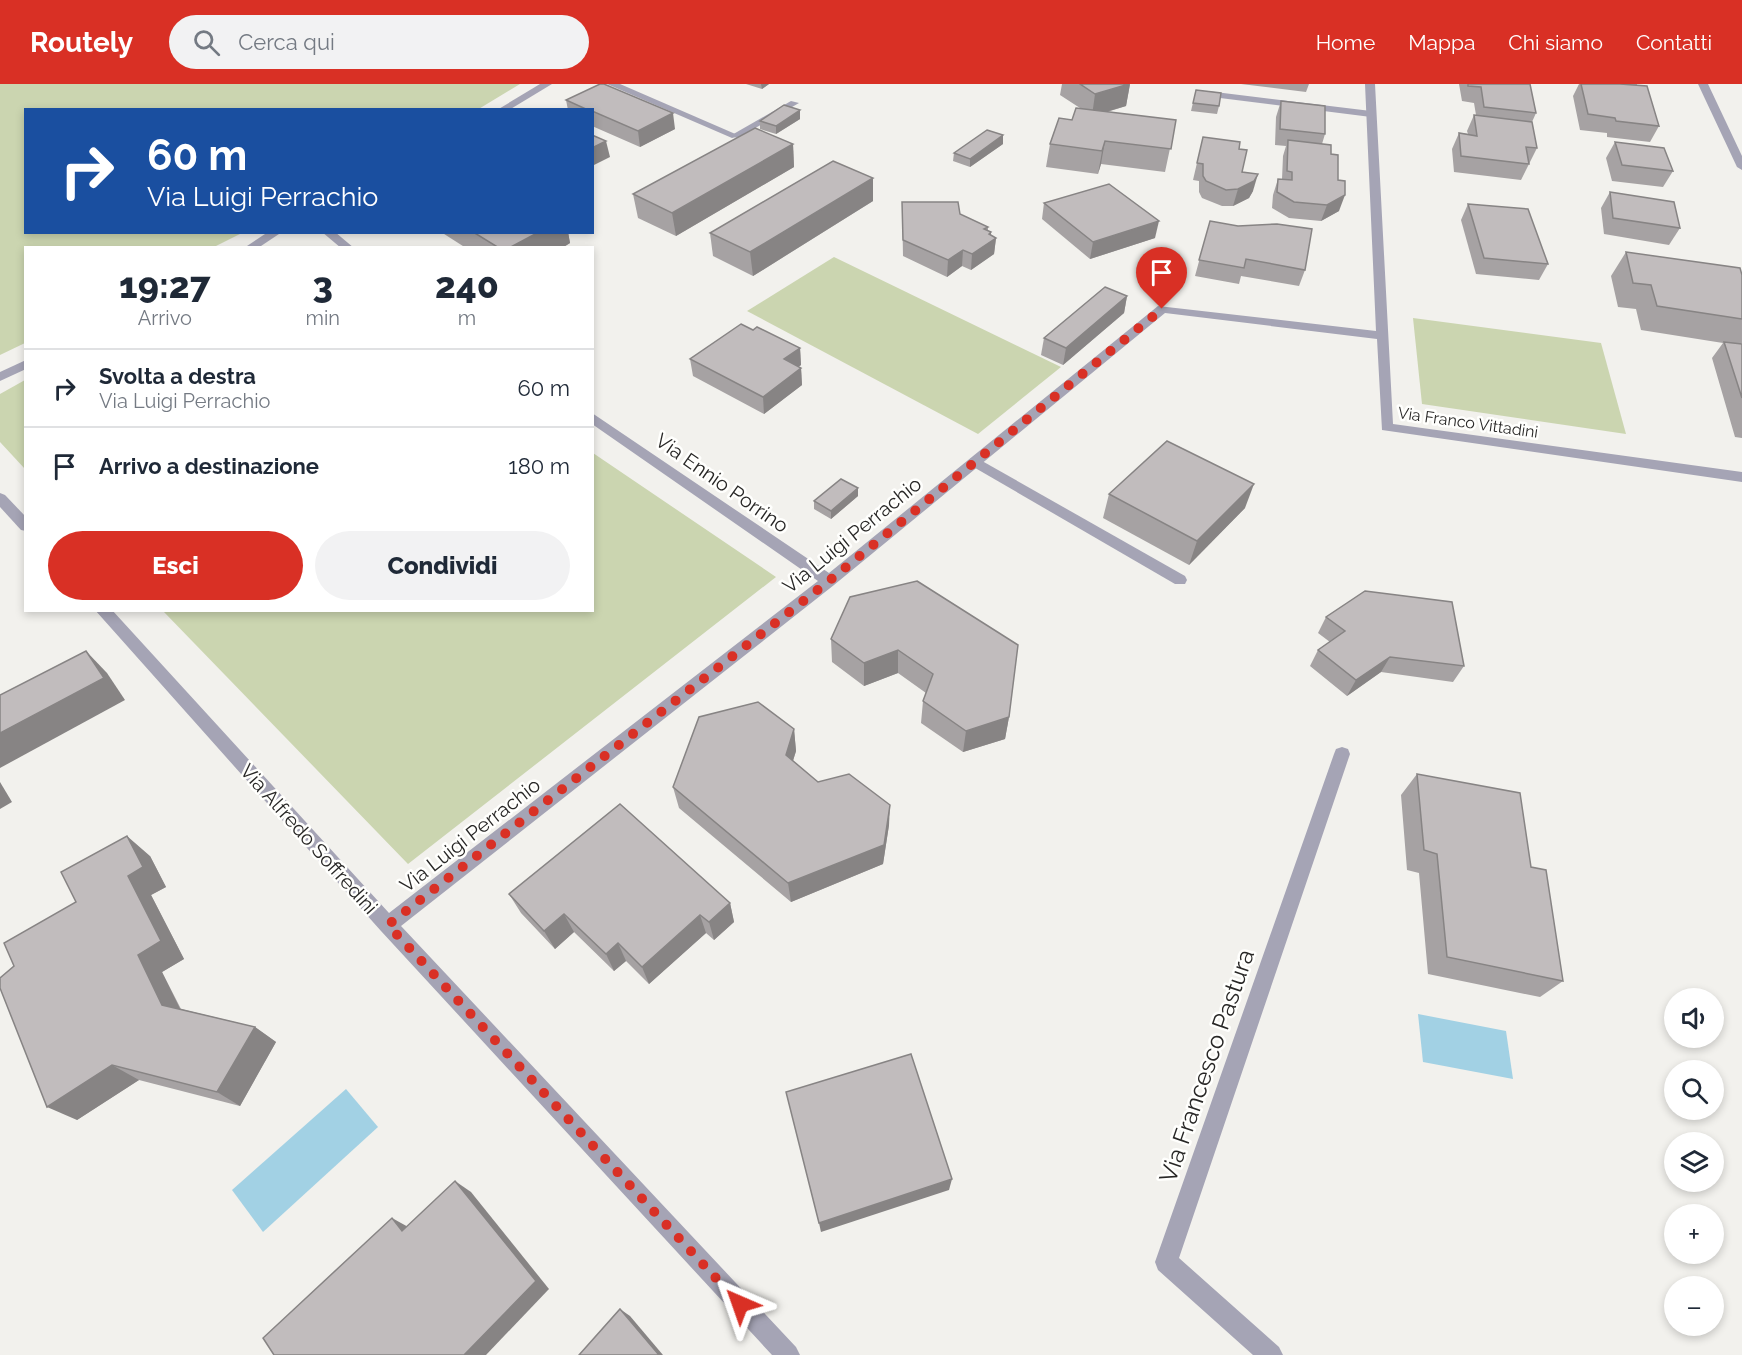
<!DOCTYPE html>
<html lang="it">
<head>
<meta charset="utf-8">
<style>
	:root { --surface:#fff; --page:#f2f2f3; --text:#1f2937; --muted:#747a83; --line:#e0e1e3; --accent:#d93025 }
	body { margin:0; font-family:Raleway,sans-serif; background:var(--page); color:var(--text); height:100vh; display:flex; flex-direction:column; font-size:22px; white-space:nowrap }
	* { box-sizing:border-box; margin:0 }
	p { font-size:20px; color:var(--muted) }
	.icon { flex:none; width:33px; height:33px; fill:none; stroke:currentColor; stroke-width:2; stroke-linecap:round; stroke-linejoin:round }
	.map { position:relative; flex:1; overflow:hidden }
	.panel { position:absolute; left:24px; top:162px; width:570px; height:366px; display:flex; flex-direction:column; background:var(--surface); border-radius:0px; box-shadow:0 3px 9px #0003 }
	.panel>* { flex:none }
	.banner { position:absolute; left:24px; top:24px; width:570px; height:126px; border-radius:0px; box-shadow:0 3px 9px #0003; background:#1a4fa0; color:#fff; overflow:hidden }
	.tools { position:absolute; left:1664px; top:904px; display:grid; gap:12px }
	.tools a { display:grid; place-items:center; width:60px; height:60px; border-radius:50%; background:var(--surface); box-shadow:0 3px 9px #0003; font-size:30px }
	.pin { position:absolute; display:grid; place-items:center; width:51px; height:51px; color:#fff; margin:-62px -26px; border-radius:50% 50% 50% 0; rotate:-45deg; box-shadow:0 0 6px #0007 }
	.pin .icon { rotate:45deg }
	.me { position:absolute; width:66px; margin:-33px; rotate:317deg; stroke-linejoin:round; filter:drop-shadow(0 0 4px #0008) }
	.turn { display:flex; align-items:center; gap:21px; height:126px; padding:0 24px; font-size:27px }
	.turn .icon { width:78px; height:78px; stroke-width:2.5 }
	.turn b { display:block; font-size:42px; line-height:51px }
	.eta { display:flex; justify-content:space-evenly; align-items:center; height:102px; text-align:center }
	.eta b { font-size:36px; font-weight:800; line-height:42px }
	.button { display:flex; gap:12px; margin-top:auto; padding:12px 24px }
	.button a { flex:1; height:69px; border-radius:36px; background:var(--accent); color:#fff; font-size:24px; font-weight:800; line-height:69px; text-align:center }
	.button a+a { background:var(--page); color:var(--text) }
	ul { padding:0; list-style:none }
	li { display:flex; align-items:center; gap:18px; height:78px; padding:0 24px; border-top:2px solid var(--line) }
	li div { flex:1 }
	li b { display:block; font-size:22px }
	li em { font-style:normal }
	header { display:flex; align-items:center; gap:36px; box-sizing:border-box; height:84px; padding:0 30px; background:var(--accent); color:#fff }
	header strong { font-size:28px }
	nav { display:flex; gap:33px; margin-inline-start:auto; font-size:21px }
	.search { width:420px; height:54px; background:var(--page); display:flex; align-items:center; gap:15px; box-sizing:border-box; padding:0 21px; border-radius:33px; color:var(--muted); font-size:22px }
	.map>svg:first-child { display:block }
</style>
</head>
<body>
<header>
<strong>Routely</strong>
<div class="search"><svg class="icon" aria-label="search" viewBox="0 0 24 24"><circle cx="10" cy="10" r="6"/><path d="M15 15l6 6"/></svg>Cerca qui</div>
<nav><a>Home</a><a>Mappa</a><a>Chi siamo</a><a>Contatti</a></nav>
</header>
<div class="map">
<svg width="1742" height="1271" viewBox="0 0 1742 1271">
	<rect width="100%" height="100%" fill="#f2f1ed"/>
	<g fill="#cbd5b0">
		<path d="M0 0H520L477 26H26V148L242 149 214 163 26 164 25 259 0 271Z"/>
		<path d="M834 173 1061 283 978 350 747 227Z"/>
		<path d="M1413 234 1601 259 1626 350 1422 320Z"/>
		<path d="M25 296V385L0 358V310Z"/>
		<path d="M593 369 776 493 408 780 163 527 592 526Z"/>
	</g>
	<g fill="#a2d1e4">
		<path d="M1418 930 1506 947 1513 995 1423 978Z"/>
		<path d="M346 1005 378 1043 263 1148 232 1106Z"/>
	</g>
	<g fill="none" stroke-linecap="round" stroke-linejoin="round">
		<g fill="#a5a4b5" fill-rule="evenodd">
			<path d="M1207 7 1371 27 1376 30 1371 33 1204 12 1202 10Z"/>
			<path d="M791 17 799 19 738 54 730 52Z"/>
			<path d="M975 373 1185 492 1187 496 1185 500H1175L970 381 968 378 970 375Z"/>
		</g>
		<g fill="#a5a4b5" fill-rule="evenodd">
			<path d="M607 0H620L740 52 732 54Z"/>
			<path d="M1365 0H1375L1393 340 1742 388V398L1382 346 1377 255 1165 229 834 501 401 842 796 1263 800 1271H772L381 847 95 526H112L389 829 818 497 592 340V329L829 489 1158 222 1376 247Z"/>
			<path d="M1698 0H1708L1742 72V86L1737 83Z"/>
			<path d="M322 148H335L354 164H341Z"/>
			<path d="M0 409 5 411 26 433V447L21 446 0 423Z"/>
			<path d="M1342 663 1348 665 1350 670 1179 1174 1279 1263 1283 1271H1253L1158 1186 1155 1178 1334 670 1336 665Z"/>
		</g>
		<g fill="#a5a4b5" fill-rule="evenodd">
			<path d="M540 0H552L509 26H497Z"/>
			<path d="M268 148H282L258 164H244Z"/>
			<path d="M26 276V285L0 297V288Z"/>
		</g>
	</g>
	<g fill="#a6a2a3">
		<path d="M746 0H769L762 5Z"/>
		<path d="M1062 0H1130L1126 22 1107 28 1176 36 1165 88 1101 80 1098 90 1046 83 1050 60 1072 36 1080 24 1060 11Z"/>
		<path d="M1241 0H1309L1306 8Z"/>
		<path d="M1459 0H1530L1536 29 1532 38 1537 64 1521 96 1454 88 1452 65 1459 49 1468 50 1467 47 1474 31H1476L1474 19 1462 17Z"/>
		<path d="M1579 0H1637V1L1659 42 1650 58 1607 53V49L1580 46 1573 12Z"/>
		<path d="M1196 6 1219 22 1217 30 1191 27Z"/>
		<path d="M566 16 675 45 640 63 592 42V26H568Z"/>
		<path d="M1281 17 1325 50 1322 60 1331 70 1338 96 1339 127 1321 137 1289 134 1272 124 1273 111 1278 95H1282L1283 72 1286 62 1275 61 1276 33Z"/>
		<path d="M800 35 776 50 760 45V37Z"/>
		<path d="M1203 53 1239 65 1242 88 1253 107 1249 114 1233 122H1222L1202 114 1199 108V97L1193 96Z"/>
		<path d="M1615 58 1673 87 1663 103 1612 97 1606 74Z"/>
		<path d="M793 60 794 83 676 152 638 134 633 110Z"/>
		<path d="M1003 60 970 83 953 77 954 69Z"/>
		<path d="M873 94V117L753 192 713 172 710 149Z"/>
		<path d="M1610 108 1680 144 1669 161 1604 150 1601 124Z"/>
		<path d="M902 118 960 130 988 143V147L991 152 996 154 994 170 971 186 962 182 947 193 903 172Z"/>
		<path d="M1044 119 1155 154 1090 175 1042 135Z"/>
		<path d="M1468 120 1548 180 1539 196 1476 190 1461 136Z"/>
		<path d="M1210 137 1305 186 1299 202 1241 192 1239 200 1195 192Z"/>
		<path d="M441 148H568L570 159 562 164H466Z"/>
		<path d="M1626 168 1742 191V259L1741 260H1742V354L1735 353 1712 274 1723 259 1641 246 1636 225 1618 223 1611 192Z"/>
		<path d="M1127 212 1124 229 1063 281 1041 271 1044 254Z"/>
		<path d="M753 246 800 264 801 281 798 283 801 284 802 301 764 330 693 292 690 275Z"/>
		<path d="M1109 410 1245 424 1189 481 1103 434Z"/>
		<path d="M858 412 831 435 814 425V417Z"/>
		<path d="M850 513 1009 633 1005 655 963 668 921 639 923 617 926 609 898 589 864 602 832 578 831 555Z"/>
		<path d="M1326 533 1464 582 1453 598 1381 588 1347 612 1310 582 1318 566 1330 558 1318 549Z"/>
		<path d="M794 645 796 667 793 677 818 698 889 741 883 780 791 818 679 724 673 703Z"/>
		<path d="M1417 690 1531 783 1563 897 1540 913 1428 890 1419 789 1407 786 1401 711Z"/>
		<path d="M150 772 166 803 151 811 184 875 162 888 181 925 255 943 276 958 240 1022 139 996 77 1036 14 882 76 818Z"/>
		<path d="M509 810 730 819 734 838 714 856 706 849 649 900 626 877 614 887 574 848 555 865 521 829Z"/>
	</g>
	<g fill="#878484">
		<path d="M761 0H769L762 5Z"/>
		<path d="M1130 0 1126 22 1092 32 1095 10Z"/>
		<path d="M800 26V35L776 50V42Z"/>
		<path d="M673 29 675 45 640 63 638 47Z"/>
		<path d="M1003 51V60L970 83V75Z"/>
		<path d="M606 57 610 73 592 82V64Z"/>
		<path d="M1105 57 1101 80 1098 90 1102 67Z"/>
		<path d="M793 60 794 83 676 152 672 129Z"/>
		<path d="M1258 90 1253 107 1249 114 1233 122 1238 105Z"/>
		<path d="M873 94V117L753 192 750 168Z"/>
		<path d="M1345 111 1339 127 1321 137 1327 121Z"/>
		<path d="M1159 137 1155 154 1090 175 1093 158Z"/>
		<path d="M539 148H568L570 159 562 164H509Z"/>
		<path d="M991 148V157L996 154 994 170 971 186 972 170Z"/>
		<path d="M963 166 962 182 947 193 948 176Z"/>
		<path d="M1127 212 1124 229 1063 281 1066 264Z"/>
		<path d="M800 264 801 281 785 292 784 275Z"/>
		<path d="M801 284 802 301 764 330 763 313Z"/>
		<path d="M1254 400 1245 424 1189 481 1197 457Z"/>
		<path d="M858 404V412L831 435V427Z"/>
		<path d="M898 566V589L864 602V579Z"/>
		<path d="M86 567 107 589 125 616 0 684V649Z"/>
		<path d="M1390 573 1381 588 1347 612 1356 596Z"/>
		<path d="M1009 633 1005 655 963 668 966 647Z"/>
		<path d="M794 645 796 667 788 692 786 671Z"/>
		<path d="M0 698 12 718 0 725Z"/>
		<path d="M890 721 889 741 883 780 791 818 788 799Z"/>
		<path d="M127 752 150 772 166 803 151 811 184 875 162 888 186 937 162 921 138 871 128 792Z"/>
		<path d="M730 819 734 838 714 856 709 838Z"/>
		<path d="M564 830 574 848 555 865 544 847Z"/>
		<path d="M700 831 706 849 649 900 642 883Z"/>
		<path d="M618 859 626 877 614 887 606 870Z"/>
		<path d="M255 943 276 958 240 1022 217 1008Z"/>
		<path d="M112 981 139 996 77 1036 47 1023Z"/>
		<path d="M952 1095 949 1106 821 1148 819 1139Z"/>
		<path d="M455 1097 471 1108 549 1205 486 1271H464Z"/>
		<path d="M392 1134 410 1144 402 1147Z"/>
		<path d="M620 1225 630 1232 663 1271H659Z"/>
	</g>
	<g fill="#c1bcbd" stroke="#878484" stroke-width="1.5">
		<path d="M600 0H604L673 29 638 47 592 27V26H588L566 16Z"/>
		<path d="M1080 0H1129L1095 10Z"/>
		<path d="M1468 0H1530L1536 29 1484 23 1481 3 1468 2Z"/>
		<path d="M1581 0H1620L1647 2 1659 42 1616 37 1615 34 1588 30Z"/>
		<path d="M1196 6 1221 9 1219 22 1193 19Z"/>
		<path d="M1281 17 1325 22V50L1280 45Z"/>
		<path d="M784 21 800 26 776 42 760 37Z"/>
		<path d="M1076 24 1176 36 1171 65 1105 57 1102 67 1050 60 1059 34 1072 36Z"/>
		<path d="M1474 31 1532 38 1537 64 1526 63 1529 80 1461 72 1459 49 1477 52Z"/>
		<path d="M755 44 793 60 672 129 633 110Z"/>
		<path d="M987 46 1003 51 970 75 954 69Z"/>
		<path d="M592 51 606 57 592 64Z"/>
		<path d="M1203 53 1240 58 1239 65 1247 66 1242 88 1258 90 1254 97 1238 105 1226 106 1206 97 1203 92V80L1197 79Z"/>
		<path d="M1288 56 1331 61V70L1338 71V96L1345 97V111L1327 121 1294 118 1277 108 1278 95 1292 96V88L1287 87Z"/>
		<path d="M1615 58 1664 64 1673 87 1622 81Z"/>
		<path d="M833 77 873 94 750 168 710 149Z"/>
		<path d="M1109 100 1159 137 1093 158 1044 119Z"/>
		<path d="M1610 108 1674 118 1680 144 1613 134Z"/>
		<path d="M902 118H958L960 130 988 143 984 145 991 148 989 150 996 154 972 170 963 166 948 176 903 156Z"/>
		<path d="M1468 120 1528 125 1548 180 1484 174Z"/>
		<path d="M1210 137 1238 142 1277 140 1312 145 1305 186 1246 175 1244 184 1199 176Z"/>
		<path d="M473 148H539L509 164H499Z"/>
		<path d="M1626 168 1740 184 1742 191V235L1657 222 1651 201 1633 199Z"/>
		<path d="M1105 203 1127 212 1066 264 1044 254Z"/>
		<path d="M741 240 753 246 757 243 800 264 784 275 801 284 763 313 690 275Z"/>
		<path d="M1724 258 1742 260V314Z"/>
		<path d="M1167 357 1254 400 1197 457 1109 410Z"/>
		<path d="M841 395 858 404 831 427 814 417Z"/>
		<path d="M917 497 1018 561 1009 633 966 647 923 617 933 590 898 566 864 579 831 555 850 513Z"/>
		<path d="M1365 507 1452 518 1464 582 1390 573 1356 596 1318 566 1345 547 1326 533Z"/>
		<path d="M86 567 104 594 0 649V611Z"/>
		<path d="M758 618 794 645 786 671 818 698 849 690 890 721 884 761 788 799 673 703 699 633Z"/>
		<path d="M1417 690 1520 709 1531 783 1546 786 1563 897 1447 873 1437 770 1424 766Z"/>
		<path d="M620 720 730 819 709 838 700 831 642 883 618 859 606 870 564 830 544 847 509 810Z"/>
		<path d="M127 752 143 783 128 792 161 857 138 871 162 921 255 943 217 1008 112 981 47 1023 0 904V894L14 882 4 859 76 818 61 788Z"/>
		<path d="M911 970 952 1095 819 1139 786 1008Z"/>
		<path d="M455 1097 536 1197 464 1271H274L263 1254 392 1134 402 1147Z"/>
		<path d="M620 1225 659 1271H579Z"/>
	</g>
	<g fill="none" stroke-linecap="round" stroke-linejoin="round">
		<path stroke="#d93025" stroke-width="10" stroke-dasharray="0 18" d="M740 1220 388 841 829 497 1162 225"/>
	</g>
	<g text-anchor="middle" stroke-width="5" stroke-linejoin="round" paint-order="stroke">
		<g font-size="16" fill="#282726" stroke="#fffffd">
			<text transform="translate(1468 338) rotate(8)" y="6">Via Franco Vittadini</text>
		</g>
		<g font-size="20" fill="#282726" stroke="#fffffd">
			<text transform="translate(722 399) rotate(35)" y="7">Via Ennio Porrino</text>
			<text transform="translate(852 451) rotate(-39)" y="7">Via Luigi Perrachio</text>
			<text transform="translate(470 751) rotate(-38)" y="7">Via Luigi Perrachio</text>
			<text transform="translate(309 755) rotate(48)" y="7">Via Alfredo Soffredini</text>
		</g>
		<g font-size="24" fill="#282726" stroke="#fffffd">
			<text transform="translate(1207 982) rotate(-71)" y="8">Via Francesco Pastura</text>
		</g>
	</g>
</svg>
<div class="tools">
<a><svg class="icon" aria-label="sound" viewBox="0 0 24 24"><path d="M4 9h4l5-4v14l-5-4H4zM17 9q2 3 0 6"/></svg></a>
<a><svg class="icon" aria-label="search" viewBox="0 0 24 24"><circle cx="10" cy="10" r="6"/><path d="M15 15l6 6"/></svg></a>
<a><svg class="icon" aria-label="layers" viewBox="0 0 24 24"><path d="M12 4l9 5-9 5-9-5zM3 14l9 5 9-5"/></svg></a>
<a>+</a>
<a>−</a>
</div>
<div class="pin" style="left:1162px;top:225px;background:#d93025"><svg class="icon" aria-label="arrive" viewBox="0 0 24 24"><path d="M6 21V4h12l-3 4 3 4H6"/></svg></div>
<svg class="me" style="left:740px;top:1220px" viewBox="-20 -20 40 40"><path d="M0-17L14 15 0 8-14 15z" fill="#d93025" stroke="#fff" stroke-width="4"/></svg>
<div class="banner">
<div class="turn"><svg class="icon" aria-label="right" viewBox="0 0 24 24"><path d="M7 20v-9h11M14 6l5 5-5 5"/></svg><div><b>60 m</b>Via Luigi Perrachio</div></div>
</div>
<section class="panel">
<div class="eta">
<div><b>19:27</b><p>Arrivo</p></div>
<div><b>3</b><p>min</p></div>
<div><b>240</b><p>m</p></div>
</div>
<ul>
<li><svg class="icon" aria-label="right" viewBox="0 0 24 24"><path d="M7 20v-9h11M14 6l5 5-5 5"/></svg><div><b>Svolta a destra</b><p>Via Luigi Perrachio</p></div><em>60 m</em></li>
<li><svg class="icon" aria-label="arrive" viewBox="0 0 24 24"><path d="M6 21V4h12l-3 4 3 4H6"/></svg><div><b>Arrivo a destinazione</b></div><em>180 m</em></li>
</ul>
<div class="button"><a>Esci</a><a>Condividi</a></div>
</section>
</div>
</body>
</html>
